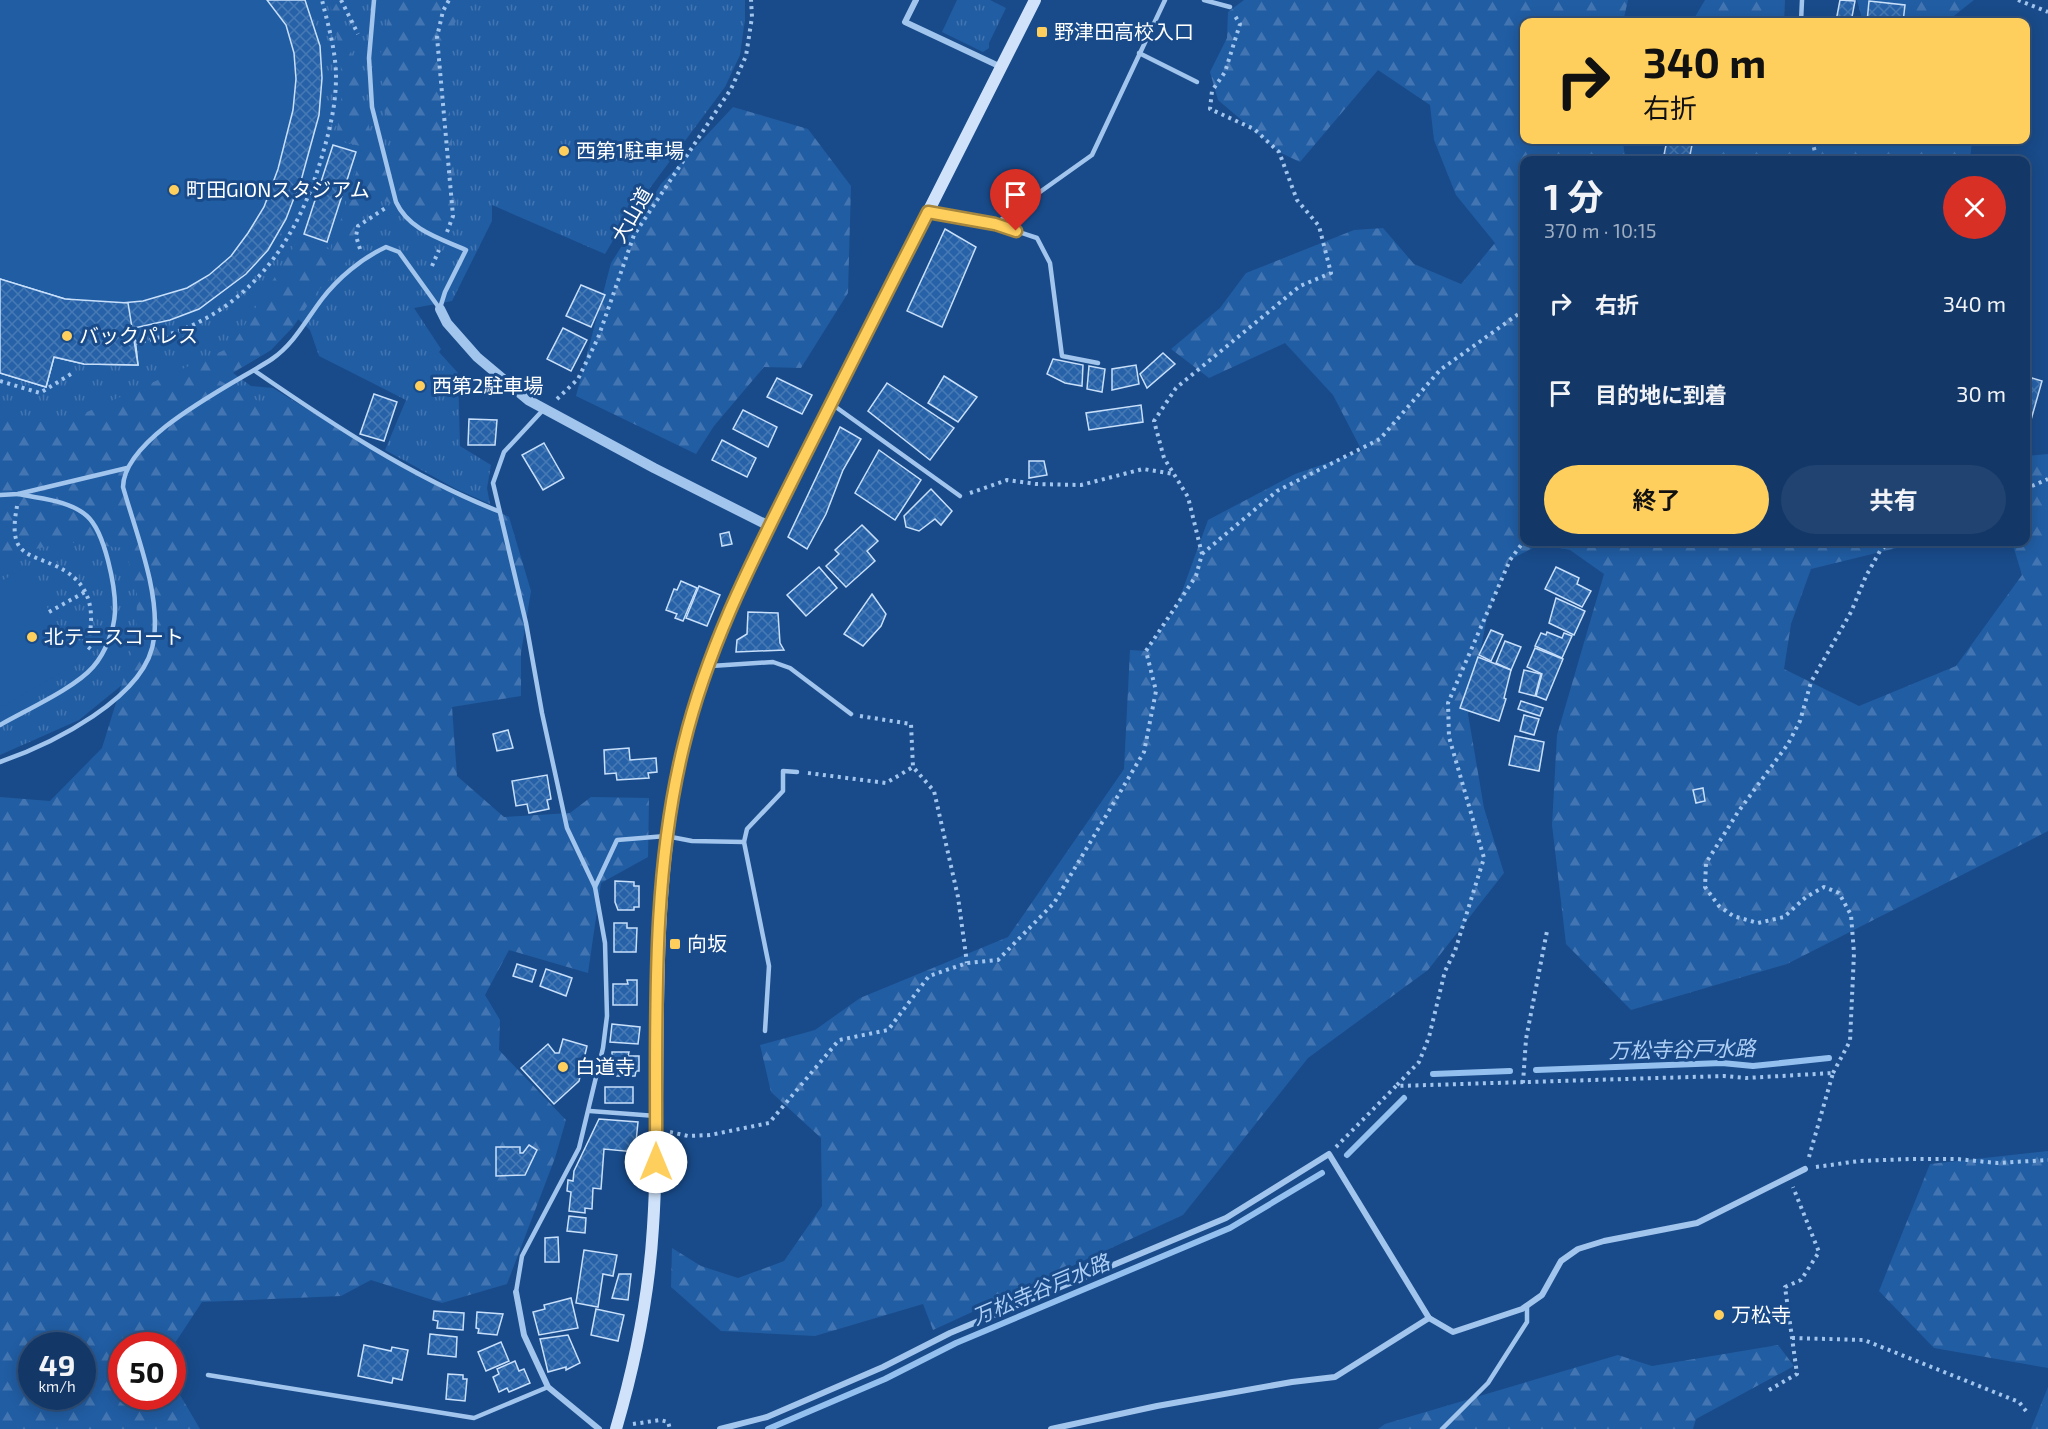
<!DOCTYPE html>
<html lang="ja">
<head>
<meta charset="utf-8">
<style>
	:root { --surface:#133868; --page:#204371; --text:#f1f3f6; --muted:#9dacc0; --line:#32527c; --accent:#ffcf5e }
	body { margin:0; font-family:"Exo 2","Noto Sans JP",sans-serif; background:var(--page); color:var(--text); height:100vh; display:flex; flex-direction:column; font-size:22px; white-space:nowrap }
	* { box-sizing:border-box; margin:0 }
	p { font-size:20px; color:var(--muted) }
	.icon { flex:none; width:33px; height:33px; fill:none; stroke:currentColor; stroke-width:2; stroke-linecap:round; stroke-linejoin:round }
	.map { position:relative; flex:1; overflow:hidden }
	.details { position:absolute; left:1520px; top:156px; width:510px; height:390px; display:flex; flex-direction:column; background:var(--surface); border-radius:12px; box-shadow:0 3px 15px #0003,0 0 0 2px var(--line) }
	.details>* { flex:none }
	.guide { position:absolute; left:1520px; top:18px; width:510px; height:126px; border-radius:12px; box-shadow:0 3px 15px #0003,0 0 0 2px var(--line); background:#ffcf5e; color:#111; overflow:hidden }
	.speed { position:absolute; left:18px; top:1332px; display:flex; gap:12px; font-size:30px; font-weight:700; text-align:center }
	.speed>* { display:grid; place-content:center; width:78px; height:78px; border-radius:50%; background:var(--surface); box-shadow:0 3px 15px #0003,0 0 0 2px var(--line); line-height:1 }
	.speed small { font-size:15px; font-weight:400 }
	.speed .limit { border:9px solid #d22; background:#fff; color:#111 }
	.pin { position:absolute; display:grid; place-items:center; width:51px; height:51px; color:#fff; margin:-62px -26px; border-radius:50% 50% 50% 0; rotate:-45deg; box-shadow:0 0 6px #0007 }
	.pin .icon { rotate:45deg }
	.me { position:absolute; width:66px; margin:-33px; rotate:0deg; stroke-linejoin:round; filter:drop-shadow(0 0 4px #0008) }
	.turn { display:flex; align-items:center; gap:21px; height:126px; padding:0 24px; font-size:27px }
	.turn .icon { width:78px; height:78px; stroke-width:2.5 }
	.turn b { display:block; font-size:42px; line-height:51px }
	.round { display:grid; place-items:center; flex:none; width:63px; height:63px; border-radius:32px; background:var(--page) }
	.summary { display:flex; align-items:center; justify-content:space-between; height:102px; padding:0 24px }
	h1 { font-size:36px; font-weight:700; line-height:45px }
	.cta { display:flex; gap:12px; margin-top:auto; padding:12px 24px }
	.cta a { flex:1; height:69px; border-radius:36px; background:var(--accent); color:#111; font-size:24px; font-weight:700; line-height:69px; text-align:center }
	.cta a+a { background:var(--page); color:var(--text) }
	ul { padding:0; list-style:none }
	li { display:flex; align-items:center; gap:18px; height:90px; padding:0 24px }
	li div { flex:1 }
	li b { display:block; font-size:22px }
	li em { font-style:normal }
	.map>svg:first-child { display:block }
</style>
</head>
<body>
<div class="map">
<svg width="2048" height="1429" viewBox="0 0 2048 1429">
	<defs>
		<pattern id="grass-tufts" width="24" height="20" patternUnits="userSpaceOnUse" patternTransform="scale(1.5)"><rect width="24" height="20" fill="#215da3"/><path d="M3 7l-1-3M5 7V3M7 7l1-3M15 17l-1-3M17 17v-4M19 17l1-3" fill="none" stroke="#4275b1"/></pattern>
		<pattern id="forest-firs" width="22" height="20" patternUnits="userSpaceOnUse" patternTransform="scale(1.5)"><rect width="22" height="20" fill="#215da3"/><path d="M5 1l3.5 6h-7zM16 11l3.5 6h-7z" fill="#4275b1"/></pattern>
		<pattern id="building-cross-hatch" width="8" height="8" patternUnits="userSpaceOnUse" patternTransform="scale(1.5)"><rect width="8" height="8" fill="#2762a8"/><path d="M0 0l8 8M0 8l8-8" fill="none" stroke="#477ab5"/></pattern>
	</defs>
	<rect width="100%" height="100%" fill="#194b8a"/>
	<g fill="url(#grass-tufts)">
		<path d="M0 0H745V19L740 55 725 87 621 227 605 254 492 205V221L452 301 414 308 441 349 439 352 458 373 460 446 491 465 487 488 490 504 456 489 385 450 406 400 319 356 310 330 298 319 271 350 233 373 251 386 273 388 386 458 147 617 122 685 79 720 0 755Z"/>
		<path d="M957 0H990L1006 8 989 43V48L983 52 942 32Z"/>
	</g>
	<g fill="url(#forest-firs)" fill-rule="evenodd">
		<path d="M329 0H334L342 14 377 160 399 163 384 105 380 57 388 19V0H469L445 39 457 216 450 228 383 200 356 222 349 259 316 293 293 327 271 350 232 373 209 375 258 401H293L386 458 509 517 531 591 521 653V696L452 707 457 776 504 817 570 813 591 797 649 798 648 857 601 883 588 973 509 950 485 995 500 1020 499 1050 566 1120 555 1158 507 1284 442 1303 371 1280 341 1296 202 1302 173 1346H122V1396H172L173 1383 200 1429H0V797L50 801 102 748 136 638 137 593 125 548 67 542 0 557V416L28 424 78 416 231 347 298 240 331 250 364 148 335 138C347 90 341 48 329 0ZM32 1346H82V1396H32Z"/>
		<path d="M1244 0H1628L1623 22H1524V140H1623L1625 160H1524V542H1921L1811 569 1791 624 1784 669 1859 706 1956 666 2022 575 2012 542H2025V456L2048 454V831L1787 964 1631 1010 1566 944 1552 825 1557 735 1604 574 1570 550 1541 544 1509 560 1488 612 1468 714 1484 808 1504 873 1428 970 1308 1058 1183 1215 933 1330 923 1304 815 1336 721 1331 671 1287 672 1248 701 1266 738 1278 784 1261 822 1206 821 1138 771 1092 760 1045 815 1030 860 998 1008 937 1124 769 1130 650 1146 651 1176 608 1208 520 1295 474 1362 451 1333 395 1285 343 1209 378 1171 349 1220 308 1246 273 1354 230 1383 228 1414 264 1461 284 1495 243 1456 195 1434 140 1430 105 1378 70 1300 162 1279 152 1218 100 1210 72 1227 38 1228 12Z"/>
		<path d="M1705 0H1785L1784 22H1692Z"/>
		<path d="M1857 0H1974L1950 19 1949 22H1863Z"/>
		<path d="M733 107 808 129 851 186 848 293 801 368 764 367 714 426 696 454 576 396 611 263 661 184Z"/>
		<path d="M1667 140H1972L1970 160H1667Z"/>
		<path d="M2048 1151V1368L1934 1348 1879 1291 1930 1164Z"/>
		<path d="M1778 1345 1794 1366 1696 1419 1693 1429H1378L1385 1424 1618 1355 1652 1366Z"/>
		<path d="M2048 1387V1429H2031Z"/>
	</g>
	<g fill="#215da3">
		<path d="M0 0H305C325 43 325 87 315 133L362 148 330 248 279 233C247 285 195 320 134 328L138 365 108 366 55 357 46 387 0 373Z"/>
		<path d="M24 568 79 662 0 708V582Z"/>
	</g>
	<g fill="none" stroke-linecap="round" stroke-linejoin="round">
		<g stroke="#94c0f0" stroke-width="6">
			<path d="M1536 1070 1722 1063 1753 1066 1829 1058"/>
			<path d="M1433 1074 1510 1071"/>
			<path d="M1347 1155 1404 1098"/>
			<path d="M768 1429 885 1379 956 1343 1230 1228 1322 1173"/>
		</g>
	</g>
	<g fill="url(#building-cross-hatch)" stroke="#c8dffa" stroke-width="1.5">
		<path d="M267 0H305L320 46 322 78 319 115 302 177 286 219 268 250 246 274 199 309 170 320 134 328 138 365 84 364 54 357 46 387 0 373V279L65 299 110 304 143 301 187 288 209 275 231 256 248 233 264 207 278 169 293 110 296 79 294 53 286 25Z"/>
		<path d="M1840 0 1855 1 1851 22 1836 21Z"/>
		<path d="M1869 1 1905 5 1903 22H1867Z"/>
		<path d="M1667 140H1693L1689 160H1668L1669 156 1664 155Z"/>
		<path d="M333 145 356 152 327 242 304 234Z"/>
		<path d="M945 229 976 247 942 327 907 311Z"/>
		<path d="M0 279 65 299 128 303 138 365 84 364 54 357 46 387 0 373Z"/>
		<path d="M581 285 605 295 591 327 566 316Z"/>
		<path d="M563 328 587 340 571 371 547 359Z"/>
		<path d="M1163 353 1175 364 1147 388 1140 374Z"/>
		<path d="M1053 359 1083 365 1082 386 1065 383 1047 374Z"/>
		<path d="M1136 365 1139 384 1112 390V369Z"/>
		<path d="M1089 366 1105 369 1102 392 1087 389Z"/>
		<path d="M944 376 977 397 958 422 928 403Z"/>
		<path d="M2025 376 2042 381 2025 441Z"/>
		<path d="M777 378 812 395 802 414 767 397Z"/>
		<path d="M887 383 954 428 930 460 868 411Z"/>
		<path d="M374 394 397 402 384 441 360 434Z"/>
		<path d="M1141 405 1143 422 1089 430 1086 413Z"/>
		<path d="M743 410 777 427 768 447 733 429Z"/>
		<path d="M469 419 497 420 495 445H468Z"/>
		<path d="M840 427 861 439 843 470 826 514 807 549 788 537Z"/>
		<path d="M722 440 756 458 747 477 712 460Z"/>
		<path d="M544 443 564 478 543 490 522 455Z"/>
		<path d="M879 450 921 480 895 520 855 493Z"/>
		<path d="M1029 461H1044L1047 475 1029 478Z"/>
		<path d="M931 489 952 511 941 525 935 519 919 531 906 527 904 516Z"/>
		<path d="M862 525 878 541 867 551 875 561 846 587 826 566 839 554 835 550Z"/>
		<path d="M729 532 732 544 722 546 720 534Z"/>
		<path d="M819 567 837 588 806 616 787 595Z"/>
		<path d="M1556 567 1579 578 1577 584 1591 591 1582 607 1545 589Z"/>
		<path d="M681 581 697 588 683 621 675 618 677 614 666 610 674 589 677 590Z"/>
		<path d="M699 586 720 595 707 626 686 618Z"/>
		<path d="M872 594 886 614 881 626 863 646 844 634Z"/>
		<path d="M1556 598 1585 611 1574 635 1549 623Z"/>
		<path d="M748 612 778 613 780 643 784 650 736 652 737 640 747 634Z"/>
		<path d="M1491 630 1503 635 1491 661 1479 655Z"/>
		<path d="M1547 632 1562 638 1564 633 1572 636 1562 658 1535 646 1541 633 1546 635Z"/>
		<path d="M1505 641 1521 647 1511 670 1496 663Z"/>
		<path d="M1535 648 1563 659 1546 700 1536 696 1542 674 1527 667Z"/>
		<path d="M1478 657 1511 670 1504 698 1506 699 1499 721 1460 708Z"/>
		<path d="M1524 670 1541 674 1535 696 1519 692Z"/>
		<path d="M1521 701 1543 708 1540 716 1518 709Z"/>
		<path d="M1524 715 1539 719 1534 735 1520 731Z"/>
		<path d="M508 730 513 748 497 751 493 734Z"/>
		<path d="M1515 736 1544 742 1539 771 1509 765Z"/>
		<path d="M629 748 630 760 656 758 657 772 648 773 649 778 617 780 616 773 605 774 604 750Z"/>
		<path d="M547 775 551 799 547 800 549 809 529 813 527 804 516 806 512 781Z"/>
		<path d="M1703 788 1705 801 1696 803 1693 790Z"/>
		<path d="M615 881 634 882V886H639V907H634V910H618L615 902Z"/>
		<path d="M614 923H627V928H637L636 952H614Z"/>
		<path d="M517 964 536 970 532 982 513 976Z"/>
		<path d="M546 969 572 978 566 996 540 986Z"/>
		<path d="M627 980H637V1005H613V984H628Z"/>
		<path d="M612 1024 640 1027 638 1044 610 1042Z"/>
		<path d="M563 1039 587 1046 579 1081 554 1104 521 1068 548 1044 555 1053H559Z"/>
		<path d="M612 1052H629L628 1056H639V1071H636L635 1076H612Z"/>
		<rect x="605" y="1087" width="28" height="16"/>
		<path d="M599 1119 638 1122 635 1152 604 1149 601 1189 593 1188 592 1209 585 1208V1213L569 1211 571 1192 567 1191 568 1180 573 1181 574 1171Z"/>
		<path d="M529 1145 537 1150 525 1175 496 1176V1147H520V1153H523Z"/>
		<path d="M569 1216 586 1218 585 1233 567 1231Z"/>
		<path d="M558 1237 559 1262H545V1238Z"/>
		<path d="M584 1250 617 1255 613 1276 603 1274 598 1307 576 1303Z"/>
		<path d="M619 1274H631L628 1300 612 1298Z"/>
		<path d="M571 1298 578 1328 539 1335 533 1312 545 1309 544 1305Z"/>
		<path d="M596 1309 624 1315 618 1341 591 1335Z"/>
		<path d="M434 1311 464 1313 463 1330 437 1328 438 1321 433 1320Z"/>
		<path d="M477 1312 503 1314 497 1335 478 1333 479 1329 476 1328Z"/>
		<path d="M430 1334 457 1337 456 1357 428 1354Z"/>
		<path d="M568 1335 580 1363 566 1370V1367L548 1372 540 1339Z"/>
		<path d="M501 1342 509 1361 486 1371 478 1352Z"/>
		<path d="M364 1345 391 1351 392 1347 408 1350 402 1380 393 1378 392 1383 358 1376Z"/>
		<path d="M515 1361 519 1371 524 1369 530 1383 509 1392 507 1388 499 1392 493 1377 499 1374 497 1369Z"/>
		<path d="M448 1374 463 1375V1379H467L465 1401 446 1399Z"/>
	</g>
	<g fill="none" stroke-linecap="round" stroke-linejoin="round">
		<g stroke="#a2c5ee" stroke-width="4" stroke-dasharray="3 4.5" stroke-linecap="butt">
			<path d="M341 0 358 34"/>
			<path d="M2018 0 2048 12"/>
			<path d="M1812 140 1817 160"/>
			<path d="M447 232 453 216 437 37 443 11 449 0"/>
			<path d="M360 249 356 236 358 226 387 207"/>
			<path d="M432 266 439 250"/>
			<path d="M135 343C234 325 290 258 319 166 328 137 336 108 336 77 336 51 328 25 322 0"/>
			<path d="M0 381 40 393 71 374"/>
			<path d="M557 399 578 379 598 338 634 235 731 89 746 56 752 17 751 0"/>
			<path d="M2025 489 2048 479"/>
			<path d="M970 493 1007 480 1036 484 1081 485 1143 469 1174 474"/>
			<path d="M17 506C15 518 12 535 19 546 26 556 41 559 51 564 90 579 97 609 87 646L93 651"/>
			<path d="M1202 554 1277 491 1380 439 1440 370 1524 310"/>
			<path d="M49 612 85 592"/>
			<path d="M860 716 911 724 913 767 934 791 958 897 967 963"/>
			<path d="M808 773 886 783 913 767"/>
			<path d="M1833 1073 1850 1041 1854 953 1851 915 1839 893 1824 887 1806 897 1784 917 1758 923 1733 916 1719 906 1705 887 1706 863 1738 812 1788 744 1800 721 1811 682 1851 612 1866 576 1880 551 1889 542"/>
			<path d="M1523 1083 1526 1039 1547 931"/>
			<path d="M1397 1085 1419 1062 1429 1037 1445 971 1455 951 1484 858 1449 737 1448 703 1510 560 1524 541"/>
			<path d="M670 1132 688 1136 710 1135 769 1123 839 1040 888 1030 929 976 967 963 998 960 1054 903 1144 752 1156 691 1146 651 1196 576 1202 554 1188 497 1164 458 1154 421 1176 388 1300 286 1331 273 1319 226 1297 200 1279 152 1254 129 1210 109 1212 91 1225 72 1240 24 1235 16"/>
			<path d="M1336 1147 1396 1086 1724 1076 1746 1078 1833 1073 1809 1157"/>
			<path d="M1816 1167 1859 1161 1910 1159H1957L1997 1163 2048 1160"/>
			<path d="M1792 1338 1864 1340 2019 1402 2026 1411"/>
			<path d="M1769 1390 1797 1374 1785 1287 1801 1280 1819 1252 1793 1187"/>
			<path d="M633 1424 660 1420 668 1422 670 1429"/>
		</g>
		<g stroke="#a2c5ee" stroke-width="4.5">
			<path d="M374 0 369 58 372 107 396 202C409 230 439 238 466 250L445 292 440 308"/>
			<path d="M1204 0 1230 7"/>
			<path d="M1801 22 1802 0"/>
			<path d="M1139 53 1197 82"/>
			<path d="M929 212 995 224 1092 155 1165 0"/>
			<path d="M995 224 1037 238 1050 263 1062 356 1098 363"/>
			<path d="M255 371C332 424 410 476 498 511"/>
			<path d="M833 405 960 496"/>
			<path d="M0 495 18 494 127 468"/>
			<path d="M711 666 773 662 790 668 851 714"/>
			<path d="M0 725C26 710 75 688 93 667 106 652 114 630 115 612 116 588 105 532 87 516 69 500 41 499 18 494"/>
			<path d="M0 762C49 745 148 698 154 638 160 592 136 533 123 487 124 436 234 384 272 359 294 344 306 320 322 299 338 278 362 258 386 247L399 252 440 309"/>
			<path d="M595 887 617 840 666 836 692 841 744 842"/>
			<path d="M765 1031 769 966 744 842 747 829 783 791V771L797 772"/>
			<path d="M590 1111 656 1116"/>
			<path d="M516 1292 522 1256 579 1148 603 1048 607 1016 605 943 595 887 567 828 542 713 526 623 493 483 504 452 543 410"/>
			<path d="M208 1375 474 1418 548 1387"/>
			<path d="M1442 1429 1488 1383 1527 1322V1305"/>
		</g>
		<g stroke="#a2c5ee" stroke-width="6">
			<path d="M916 0 905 22 1001 67"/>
			<path d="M516 1292 524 1335 548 1387 599 1429"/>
			<path d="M720 1429 767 1417 883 1367 950 1333 1226 1218 1329 1154 1429 1318 1453 1332 1522 1309 1542 1295 1561 1261 1578 1249 1604 1241 1697 1223 1805 1169"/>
			<path d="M1051 1429 1157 1406 1292 1382 1335 1377 1429 1318"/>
		</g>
		<path stroke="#a2c5ee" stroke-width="10" d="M440 309 447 323 477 357 528 400 654 468 769 526"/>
		<path stroke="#cfe2fa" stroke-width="12" d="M616 1429C635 1364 649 1295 653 1227 663 1074 648 924 678 772 704 642 770 525 829 408 898 272 966 136 1035 0"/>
	</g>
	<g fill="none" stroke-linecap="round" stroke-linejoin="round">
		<g stroke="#a6873d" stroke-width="15">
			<path id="route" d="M656 1162C657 1022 650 881 684 744 708 645 755 555 800 465 843 380 885 296 928 212L995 224 1016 231"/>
		</g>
		<use href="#route" stroke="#ffcf5e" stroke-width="10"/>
	</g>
	<g fill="#ffcf5e" stroke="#194b8a" stroke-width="2">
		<rect x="1036" y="26" width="12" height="12" rx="3"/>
		<circle cx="564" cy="151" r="6"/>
		<circle cx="174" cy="190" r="6"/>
		<circle cx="67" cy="336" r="6"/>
		<circle cx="420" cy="386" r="6"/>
		<circle cx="32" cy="637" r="6"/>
		<rect x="669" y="938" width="12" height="12" rx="3"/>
		<circle cx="563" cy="1067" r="6"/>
		<circle cx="1719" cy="1315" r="6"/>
	</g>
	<g text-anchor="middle" stroke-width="6" stroke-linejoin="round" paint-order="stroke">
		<g font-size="20" fill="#fff" stroke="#194b8a" text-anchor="start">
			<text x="1054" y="39">野津田高校入口</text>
			<text x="576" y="158">西第1駐車場</text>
			<text x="186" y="197">町田GIONスタジアム</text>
			<text x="79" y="343">バックパレス</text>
			<text x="432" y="393">西第2駐車場</text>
			<text x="44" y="644">北テニスコート</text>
			<text x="687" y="951">向坂</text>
			<text x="575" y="1074">白道寺</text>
			<text x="1731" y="1322">万松寺</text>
		</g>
		<g font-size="20" fill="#fff" stroke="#194b8a">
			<text transform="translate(632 215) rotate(-60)" y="7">大山道</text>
		</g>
		<g font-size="21" font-style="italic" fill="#aecff5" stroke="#194b8a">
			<text transform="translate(1682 1050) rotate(-1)" y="7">万松寺谷戸水路</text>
			<text transform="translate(1041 1290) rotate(-23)" y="7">万松寺谷戸水路</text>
		</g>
	</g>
</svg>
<div class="speed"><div>49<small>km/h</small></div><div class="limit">50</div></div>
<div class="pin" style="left:1016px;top:231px;background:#d93025"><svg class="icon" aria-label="arrive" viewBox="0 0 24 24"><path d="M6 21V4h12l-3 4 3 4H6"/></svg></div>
<svg class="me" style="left:656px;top:1162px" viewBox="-20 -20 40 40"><circle r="19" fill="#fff"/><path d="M0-13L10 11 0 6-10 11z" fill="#ffcf5e"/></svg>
<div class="guide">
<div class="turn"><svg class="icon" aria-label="right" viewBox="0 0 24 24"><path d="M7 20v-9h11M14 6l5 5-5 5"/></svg><div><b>340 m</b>右折</div></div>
</div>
<section class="details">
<div class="summary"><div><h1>1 分</h1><p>370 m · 10:15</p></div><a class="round" style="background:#d93025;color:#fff"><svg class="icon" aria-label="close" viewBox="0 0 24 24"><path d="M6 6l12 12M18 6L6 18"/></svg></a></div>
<ul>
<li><svg class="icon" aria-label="right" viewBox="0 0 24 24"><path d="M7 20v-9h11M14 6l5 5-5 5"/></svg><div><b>右折</b></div><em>340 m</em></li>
<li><svg class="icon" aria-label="arrive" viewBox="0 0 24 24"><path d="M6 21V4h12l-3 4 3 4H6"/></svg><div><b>目的地に到着</b></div><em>30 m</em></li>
</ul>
<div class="cta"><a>終了</a><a>共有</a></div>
</section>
</div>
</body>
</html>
